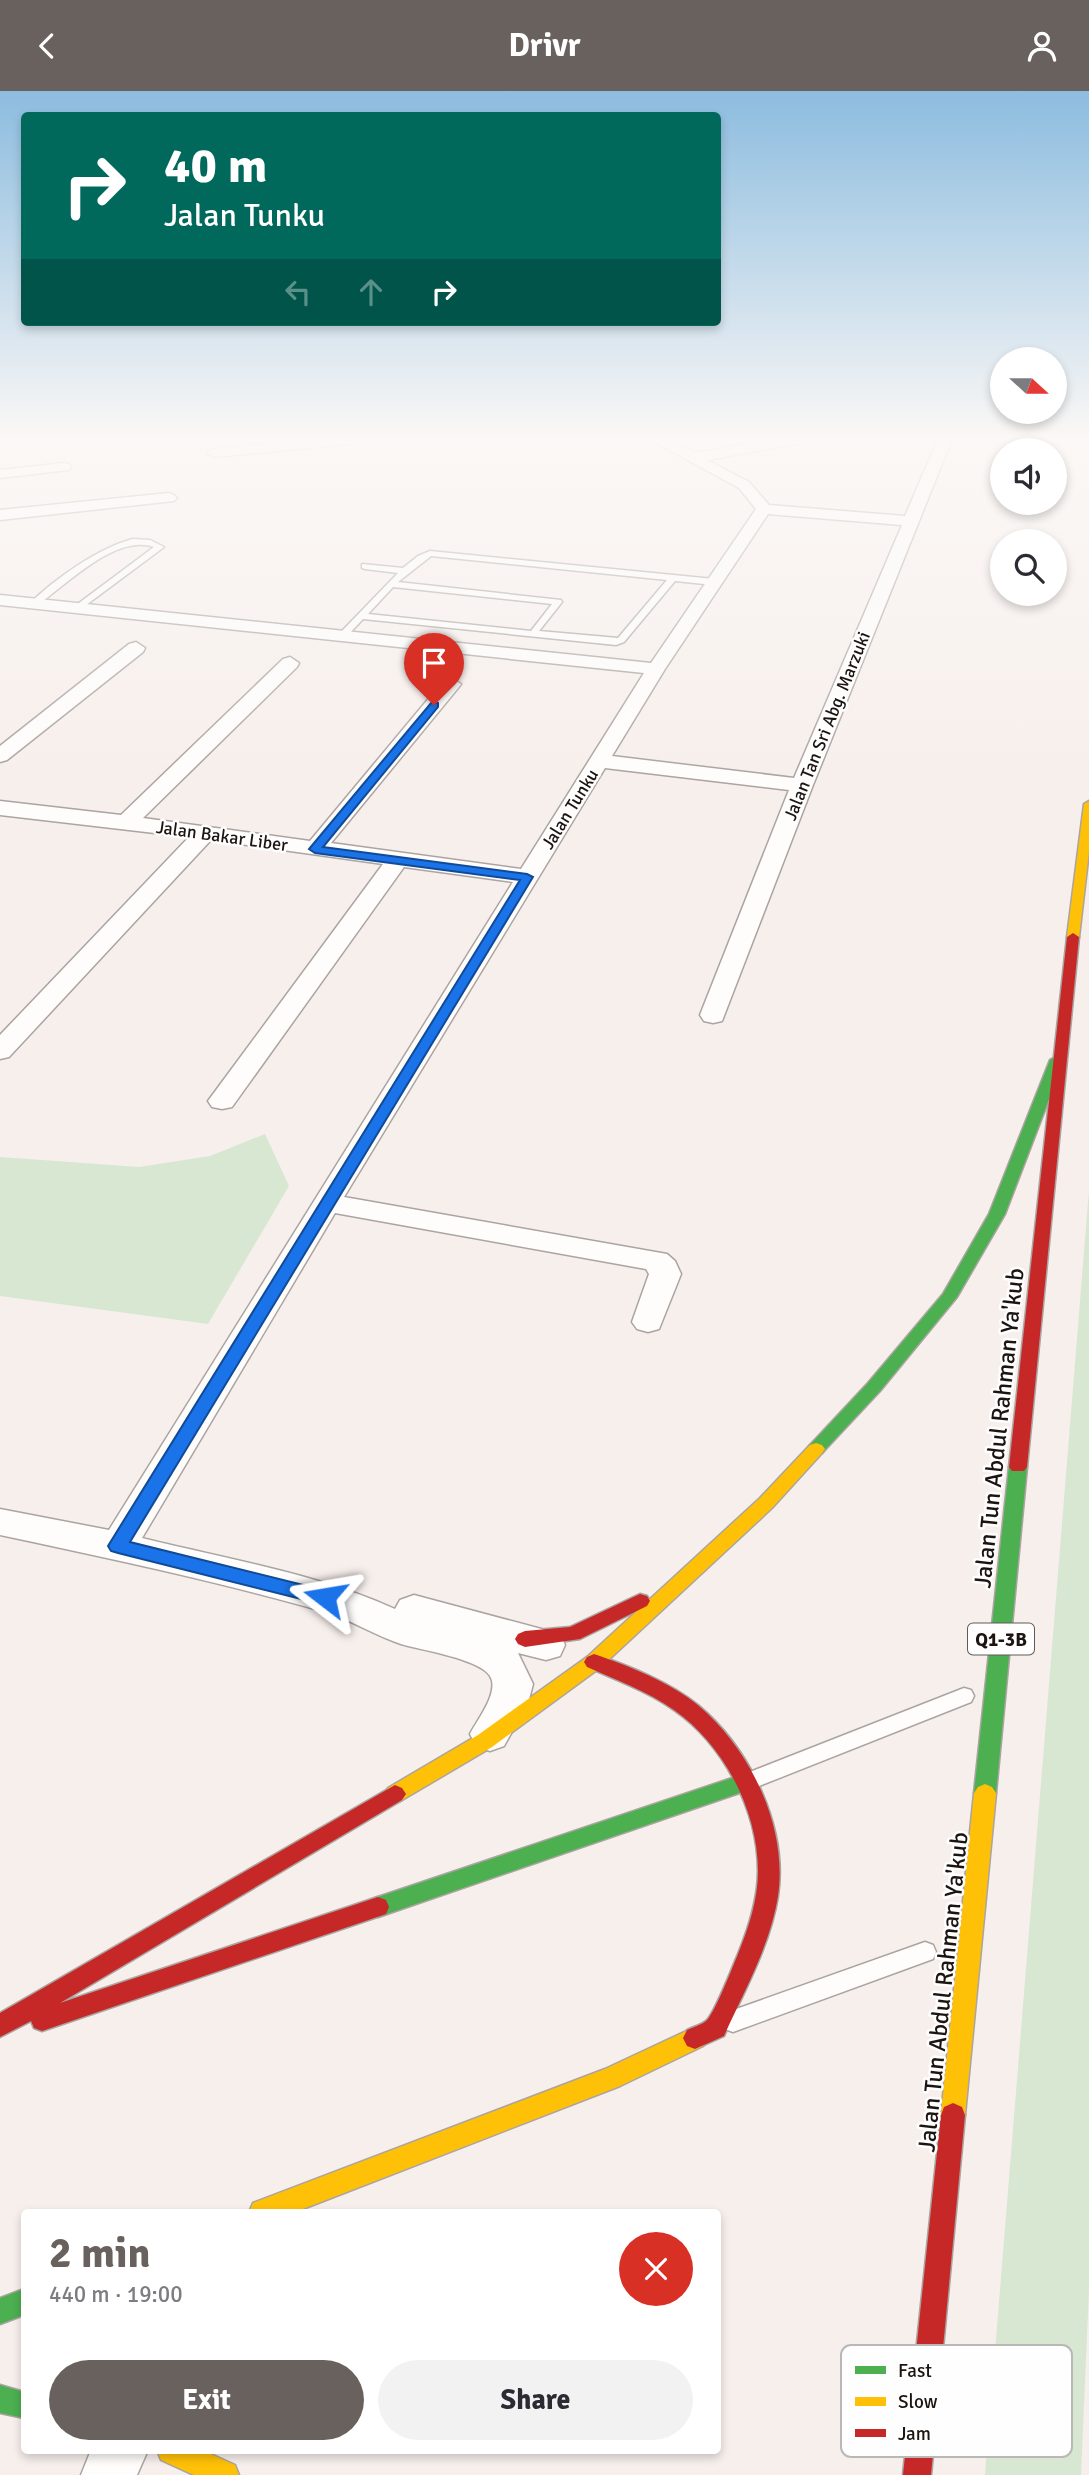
<!DOCTYPE html>
<html lang="en">
<head>
<meta charset="utf-8">
<style>
	:root { --surface:#fff; --page:#f2f2f3; --text:#2b2b33; --muted:#7c7c81; --accent:#69615d }
	body { margin:0; font-family:Signika,sans-serif; background:var(--page); color:var(--text); height:100vh; display:flex; flex-direction:column; font-size:26px; white-space:nowrap }
	* { box-sizing:border-box; margin:0 }
	p { font-size:23px; color:var(--muted) }
	.icon { flex:none; width:38px; height:38px; fill:none; stroke:currentColor; stroke-width:2; stroke-linecap:round; stroke-linejoin:round }
	.map { position:relative; flex:1; overflow:hidden }
	.details { position:absolute; left:21px; top:2118px; width:700px; height:245px; display:flex; flex-direction:column; background:var(--surface); border-radius:7px; box-shadow:0 4px 10px #0003 }
	.details>* { flex:none }
	.guide { position:absolute; left:21px; top:21px; width:700px; height:214px; border-radius:7px; box-shadow:0 4px 10px #0003; background:#00695c; color:#fff; overflow:hidden }
	.needle { width:46px; rotate:111deg }
	.tools { position:absolute; left:990px; top:256px; display:grid; gap:14px }
	.tools a { display:grid; place-items:center; width:77px; height:77px; border-radius:50%; background:var(--surface); box-shadow:0 4px 10px #0003; font-size:35px }
	.pin { position:absolute; display:grid; place-items:center; width:60px; height:60px; color:#fff; margin:-72px -30px; border-radius:50% 50% 50% 0; rotate:-45deg; box-shadow:0 0 7px #0007 }
	.pin .icon { rotate:45deg }
	.me { position:absolute; width:77px; margin:-38px; rotate:284deg; stroke-linejoin:round; filter:drop-shadow(0 0 5px #0008) }
	.turn { display:flex; align-items:center; gap:24px; height:147px; padding:0 28px; font-size:32px }
	.turn .icon { width:91px; height:91px; stroke-width:2.5 }
	.turn b { display:block; font-size:49px; line-height:60px }
	.lanes { display:flex; align-items:center; height:66px; padding:0 28px; background:#0003; justify-content:center; gap:35px; direction:ltr }
	.lanes .off { opacity:.35 }
	.round { display:grid; place-items:center; flex:none; width:74px; height:74px; border-radius:37px; background:var(--page) }
	.overview { display:flex; align-items:center; justify-content:space-between; height:119px; padding:0 28px }
	h1 { font-size:42px; font-weight:800; line-height:52px; color:var(--accent) }
	.cta { display:flex; gap:14px; margin-top:auto; padding:14px 28px }
	.cta a { flex:1; height:80px; border-radius:42px; background:var(--accent); color:#fff; font-size:28px; font-weight:800; line-height:80px; text-align:center }
	.cta a+a { background:var(--page); color:var(--text) }
	header { display:flex; justify-content:space-between; align-items:center; height:91px; padding:0 28px; background:var(--accent); color:#fff; font-size:32px; font-weight:800 }
	.map>svg:first-child { display:block }
</style>
</head>
<body>
<header><svg class="icon" aria-label="back" viewBox="0 0 24 24"><path d="M15 5l-7 7 7 7"/></svg>Drivr<svg class="icon" aria-label="person" viewBox="0 0 24 24"><circle cx="12" cy="8" r="4"/><path d="M4 21q1-7 8-7t8 7"/></svg></header>
<div class="map">
<svg width="1089" height="2384" viewBox="0 0 1089 2384">
	<rect width="100%" height="100%" fill="#f7efec"/>
	<g fill="#d8e7d2">
		<path d="M265 1043 289 1095 208 1233 0 1205V1066L139 1076 210 1065Z"/>
		<path d="M1089 1099V2199L1081 2384H985Z"/>
	</g>
	<g fill="none" stroke-linecap="round" stroke-linejoin="round">
		<g stroke="#aba4a1" stroke-width="3">
			<g id="lane">
				<path d="M133 448 150 449 164 456 78 520 71 518 154 456C116 442 66 494 36 515L29 513C55 488 98 457 133 448Z"/>
				<path d="M430 460 714 488 718 491 714 494 675 490 624 551 616 554 363 528 347 545H341V541L398 482 365 478 362 477V473L403 477 418 465ZM431 465 667 489 618 547 539 540 562 511 561 509 398 491ZM393 496 552 513 531 540 368 523Z"/>
				<path d="M964 1597 971 1599 974 1605 971 1611 749 1699 742 1696 739 1690 742 1684Z"/>
				<path d="M925 1851 933 1854 936 1861 933 1868 733 1941 725 1938 721 1930 725 1922Z"/>
			</g>
		</g>
		<g stroke="#aba4a1" stroke-width="3">
			<g id="street">
				<path d="M315 348H367L360 352 214 366 207 362 214 358Z"/>
				<path d="M649 348H667L695 362 776 348H808L801 352 707 369 749 391 769 414 905 425 938 348H952L813 694 722 930 713 932 704 930 700 924 789 699 605 677 344 1106 667 1163 675 1170 681 1183 659 1238 648 1241 637 1238 632 1231 649 1183 646 1178 335 1122 142 1447C226 1468 316 1482 395 1518L400 1509 414 1504 560 1543 565 1554 560 1565 546 1569 518 1562 533 1593 528 1612 504 1655 490 1660 476 1655 470 1643C477 1629 500 1601 490 1585 480 1568 421 1559 401 1553 374 1544 350 1528 322 1520 216 1490 108 1467 0 1444V1418L109 1439 513 791 404 776 232 1016 222 1018 212 1016 208 1010 383 773 211 749 9 966 0 968V944L189 746 0 724V710L121 724 283 568 290 566 299 572 297 576 143 727 310 750 444 589 451 587 461 593 458 597 331 752 521 778 644 582 0 514V504L651 572 756 418 739 397ZM768 423 902 434 794 687 612 665 665 578Z"/>
				<path d="M64 372 69 373 71 376 69 379 0 387V379Z"/>
				<path d="M169 402 174 404 177 407 174 410 0 429V419Z"/>
				<path d="M136 551 145 557 143 561 7 669 0 671V655L129 553Z"/>
				<path d="M91 2359H148L137 2384H81Z"/>
			</g>
		</g>
		<g stroke="#aba4a1" stroke-width="3">
			<g id="fast">
				<path d="M1057 965 1064 969 1005 1123 957 1206 880 1300 822 1362H810L807 1358 810 1354 868 1292 943 1203 989 1123 1050 969Z"/>
				<path d="M1018 1370 1024 1372 1027 1376 996 1702 992 1708 985 1711 978 1708 974 1702 1009 1376 1012 1372Z"/>
				<path d="M744 1683 751 1686 754 1692 751 1698 378 1826 370 1823 367 1816 370 1809 378 1806Z"/>
				<path d="M24 2198V2224L0 2233V2207Z"/>
				<path d="M0 2294 24 2301V2327L0 2322Z"/>
			</g>
		</g>
		<g stroke="#aba4a1" stroke-width="3">
			<g id="slow">
				<path d="M1089 710V760L1079 846 1073 850 1067 846 1084 713Z"/>
				<path d="M816 1352 822 1354 825 1358 822 1362 772 1417 601 1576 492 1656 402 1709 395 1712 388 1709 384 1703 388 1697 478 1644 587 1566 760 1407 810 1354Z"/>
				<path d="M985 1693 992 1696 996 1702 965 2024 962 2032 953 2036 944 2032 941 2024 974 1702 978 1696Z"/>
				<path d="M695 1936 703 1939 707 1947 703 1955 620 1995 295 2121H249L253 2112 605 1978Z"/>
				<path d="M157 2359H202L235 2374 239 2384H194L161 2369Z"/>
			</g>
		</g>
		<g stroke="#aba4a1" stroke-width="3">
			<g id="jam">
				<path d="M1073 842 1079 846 1027 1376 1024 1380H1012L1009 1376 1067 846Z"/>
				<path d="M640 1503 647 1505 650 1510 647 1515 580 1548 525 1556 518 1553 515 1548 518 1543 525 1540 570 1536Z"/>
				<path d="M594 1563C629 1575 670 1591 699 1615 751 1659 788 1737 778 1805 770 1855 744 1900 724 1945L695 1958 687 1955 683 1947 687 1939C693 1936 701 1934 706 1930 714 1924 733 1875 738 1863 749 1836 758 1808 758 1780 758 1719 723 1653 674 1619 647 1600 616 1589 587 1576L584 1571 587 1566Z"/>
				<path d="M395 1694 402 1697 406 1703 402 1709 60 1912 378 1806 386 1809 389 1816 386 1823 42 1940 34 1937 31 1930 0 1946V1922Z"/>
				<path d="M953 2012 962 2016 965 2024 931 2384H903L941 2024 944 2016Z"/>
			</g>
		</g>
		<use href="#lane" fill="#fefdfc" fill-rule="evenodd"/>
		<use href="#street" fill="#fefdfc" fill-rule="evenodd"/>
		<use href="#fast" fill="#4caf50" fill-rule="evenodd"/>
		<use href="#slow" fill="#ffc107" fill-rule="evenodd"/>
		<use href="#jam" fill="#c62828" fill-rule="evenodd"/>
	</g>
	<linearGradient id="sky" x2="0" y2="1"><stop stop-color="#8cbcdf"/><stop offset="0.51" stop-color="#fbf8f6"/><stop offset="1" stop-color="#fbf8f6" stop-opacity="0"/></linearGradient>
	<rect width="1089" height="682" fill="url(#sky)"/>
	<path fill="#1a73e8" stroke="#114b97" stroke-width="2" d="M434 611 438 612V616L323 756 527 783 533 786 130 1451 332 1501 335 1506 332 1512 325 1514 118 1462 111 1460 108 1455 520 789 315 762 309 758 431 612Z"/>
	<g text-anchor="middle" stroke-width="5" stroke-linejoin="round" paint-order="stroke">
		<g font-size="18" fill="#1c1410" stroke="#fefefe">
			<text transform="translate(827 635) rotate(-68)" y="6">Jalan Tan Sri Abg. Marzuki</text>
			<text transform="translate(570 718) rotate(-58)" y="6">Jalan Tunku</text>
			<text transform="translate(222 745) rotate(8)" y="6">Jalan Bakar Liber</text>
		</g>
		<rect fill="#fefefe" stroke="#605a57" stroke-width="2" x="968" y="1532.5" width="66" height="31" rx="5"/>
		<g font-size="19" font-weight="bold" fill="#1c1410">
			<text x="1001" y="1555">Q1-3B</text>
		</g>
		<g font-size="24" fill="#1c1410" stroke="#fefefe">
			<text transform="translate(999 1337) rotate(-84)" y="8">Jalan Tun Abdul Rahman Ya'kub</text>
			<text transform="translate(943 1901) rotate(-84)" y="8">Jalan Tun Abdul Rahman Ya'kub</text>
		</g>
	</g>
	<rect x="841" y="2254" width="231" height="112" rx="10" fill="#fefefe" stroke="#bab8b7" stroke-width="2"/>
	<rect x="855" y="2275" width="31" height="8" fill="#4caf50"/>
	<rect x="855" y="2306" width="31" height="9" fill="#ffc107"/>
	<rect x="855" y="2338" width="31" height="8" fill="#c62828"/>
	<g font-size="19" fill="#1c1410">
		<text x="898" y="2286">Fast</text>
		<text x="898" y="2317">Slow</text>
		<text x="898" y="2349">Jam</text>
	</g>
</svg>
<div class="tools">
<a><svg class="needle" viewBox="-14 -14 28 28"><path d="M0-13l5 13h-10z" fill="#e53935"/><path d="M0 13l5-13h-10z" fill="#7c7c81"/></svg></a>
<a><svg class="icon" aria-label="sound" viewBox="0 0 24 24"><path d="M4 9h4l5-4v14l-5-4H4zM17 9q2 3 0 6"/></svg></a>
<a><svg class="icon" aria-label="search" viewBox="0 0 24 24"><circle cx="10" cy="10" r="6"/><path d="M15 15l6 6"/></svg></a>
</div>
<div class="pin" style="left:434px;top:614px;background:#d93025"><svg class="icon" aria-label="arrive" viewBox="0 0 24 24"><path d="M6 21V4h12l-3 4 3 4H6"/></svg></div>
<svg class="me" style="left:325px;top:1506px" viewBox="-20 -20 40 40"><path d="M0-17L14 15 0 8-14 15z" fill="#1a73e8" stroke="#fff" stroke-width="4"/></svg>
<div class="guide">
<div class="turn"><svg class="icon" aria-label="right" viewBox="0 0 24 24"><path d="M7 20v-9h11M14 6l5 5-5 5"/></svg><div><b>40 m</b>Jalan Tunku</div></div>
<div class="lanes"><svg class="icon off" aria-label="left" viewBox="0 0 24 24"><path d="M17 20v-9H6M10 6l-5 5 5 5"/></svg><svg class="icon off" aria-label="ahead" viewBox="0 0 24 24"><path d="M12 20V5M6 11l6-6 6 6"/></svg><svg class="icon" aria-label="right" viewBox="0 0 24 24"><path d="M7 20v-9h11M14 6l5 5-5 5"/></svg></div>
</div>
<section class="details">
<div class="overview"><div><h1>2 min</h1><p>440 m · 19:00</p></div><a class="round" style="background:#d93025;color:#fff"><svg class="icon" aria-label="close" viewBox="0 0 24 24"><path d="M6 6l12 12M18 6L6 18"/></svg></a></div>
<div class="cta"><a>Exit</a><a>Share</a></div>
</section>
</div>
</body>
</html>
